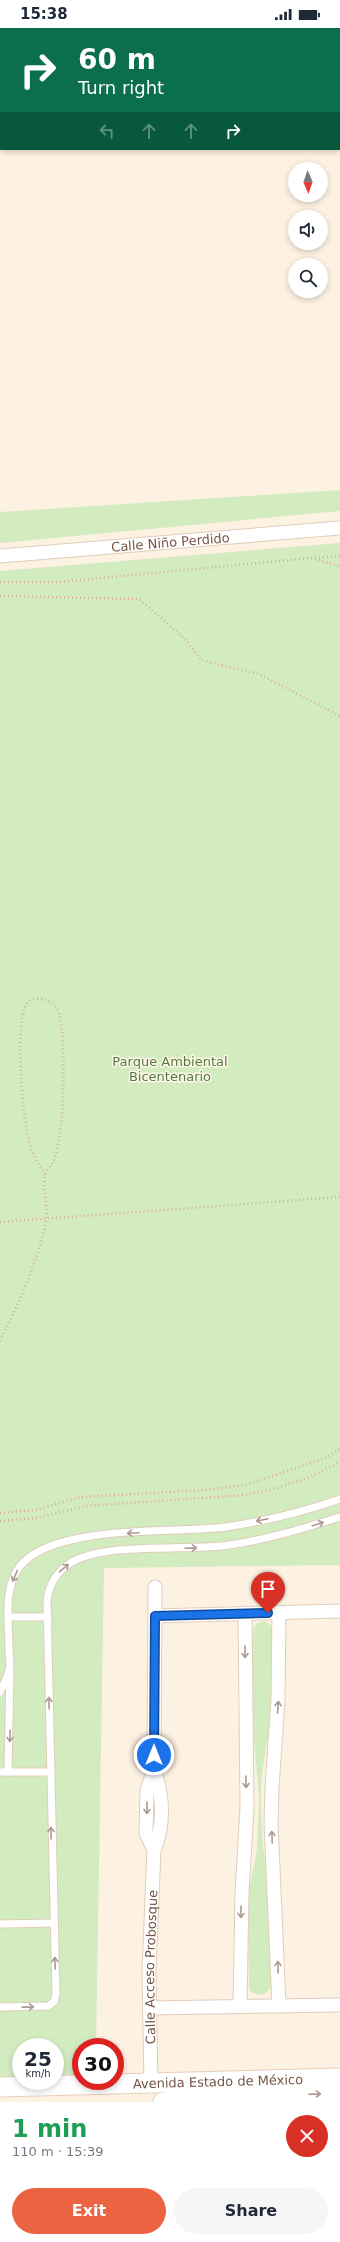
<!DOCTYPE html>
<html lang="en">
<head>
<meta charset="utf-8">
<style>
	:root { --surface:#fff; --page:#f6f6f7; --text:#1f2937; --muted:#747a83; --accent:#ec6341 }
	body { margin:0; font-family:"DejaVu Sans",sans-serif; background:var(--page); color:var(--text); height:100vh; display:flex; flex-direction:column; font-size:15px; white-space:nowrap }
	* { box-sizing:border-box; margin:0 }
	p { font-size:13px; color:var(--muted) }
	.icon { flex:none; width:22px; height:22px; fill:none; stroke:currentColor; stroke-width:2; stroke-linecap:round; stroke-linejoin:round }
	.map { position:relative; height:2074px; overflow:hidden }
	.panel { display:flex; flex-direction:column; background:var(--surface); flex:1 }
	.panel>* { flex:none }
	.hud { position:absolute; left:0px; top:0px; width:340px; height:122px; box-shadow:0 2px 6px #0003; background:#0b6e4f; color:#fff; overflow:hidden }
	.needle { width:26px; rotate:178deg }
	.fabs { position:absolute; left:288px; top:134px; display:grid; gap:8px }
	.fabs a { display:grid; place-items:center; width:40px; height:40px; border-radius:50%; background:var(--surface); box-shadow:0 2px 6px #0003; font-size:20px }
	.speed { position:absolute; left:12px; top:2010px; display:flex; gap:8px; font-size:20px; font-weight:700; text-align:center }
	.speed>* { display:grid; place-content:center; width:52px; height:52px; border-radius:50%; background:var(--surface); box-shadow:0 2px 6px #0003; line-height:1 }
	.speed small { font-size:10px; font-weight:400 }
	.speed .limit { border:6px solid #d22; background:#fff; color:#111 }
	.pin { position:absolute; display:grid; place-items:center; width:34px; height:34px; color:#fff; margin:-41px -17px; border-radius:50% 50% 50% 0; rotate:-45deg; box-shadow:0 0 4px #0007 }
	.pin .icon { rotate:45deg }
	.me { position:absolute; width:44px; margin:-22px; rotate:0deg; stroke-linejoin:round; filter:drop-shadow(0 0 3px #0008) }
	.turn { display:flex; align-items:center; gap:14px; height:84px; padding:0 12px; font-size:18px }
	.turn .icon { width:52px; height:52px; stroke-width:2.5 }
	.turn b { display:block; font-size:28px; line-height:34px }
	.lanes { display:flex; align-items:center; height:38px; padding:0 12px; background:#0003; justify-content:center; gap:20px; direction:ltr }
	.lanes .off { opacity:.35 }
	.round { display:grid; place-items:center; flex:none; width:42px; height:42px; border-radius:21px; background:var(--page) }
	.headline { display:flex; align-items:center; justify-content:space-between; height:68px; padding:0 12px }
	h1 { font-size:24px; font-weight:800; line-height:30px; color:#1e9e55 }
	.action { display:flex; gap:8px; margin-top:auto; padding:8px 12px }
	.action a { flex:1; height:46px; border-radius:24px; background:var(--accent); color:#fff; font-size:16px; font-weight:800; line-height:46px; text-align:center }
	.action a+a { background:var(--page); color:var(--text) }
	.status { display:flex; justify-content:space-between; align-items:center; height:28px; padding:0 20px; background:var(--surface); direction:ltr }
	.status svg { height:11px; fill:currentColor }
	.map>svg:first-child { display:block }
</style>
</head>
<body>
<div class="status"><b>15:38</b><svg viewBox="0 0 49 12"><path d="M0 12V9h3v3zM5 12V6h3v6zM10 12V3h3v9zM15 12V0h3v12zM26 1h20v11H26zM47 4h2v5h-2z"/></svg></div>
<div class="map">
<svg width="340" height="2074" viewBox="0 0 340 2074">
	<rect width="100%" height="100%" fill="#fdf1e1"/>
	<g fill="#d2ebbf">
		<path d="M340 462V483L0 515V484Z"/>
		<path d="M340 515V1537L104 1540 96 2019H81V2049H55V2019H21V2049H0V543Z"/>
		<path d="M265 1593 273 1599 272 1683 262 1745 261 1765 262 1807 269 1870 272 1958C267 1967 261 1968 252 1965L249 1961 248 1868 257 1821 259 1771 253 1700 252 1614 254 1599 257 1595Z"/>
	</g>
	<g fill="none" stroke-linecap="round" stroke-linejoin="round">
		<g stroke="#e1cdbd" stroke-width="9">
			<g id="service">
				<path d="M9 1589H48"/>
				<path d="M0 1664C3 1657 8 1649 9 1642 11 1636 9 1629 9 1623 9 1599 4 1568 15 1546 40 1494 174 1506 226 1499 265 1493 303 1484 340 1471"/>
				<path d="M0 1744H50"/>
				<path d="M8 1744 10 1643"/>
				<path d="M0 1896 53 1895"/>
				<path d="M0 1979 48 1978 54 1974 56 1967 47 1573C49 1556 57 1543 72 1534 105 1515 182 1522 222 1518 263 1513 301 1501 340 1489"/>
			</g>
		</g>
		<g stroke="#e1cdbd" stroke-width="15">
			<g id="minor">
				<path id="s1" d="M0 528 340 500"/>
				<path d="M155 1588 340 1583"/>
				<path d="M154 1822 146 1805 147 1762 154 1742 155 1559"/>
				<path d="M240 1978 242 1865 247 1779 245 1585"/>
				<path d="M279 1978 271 1795 272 1759 278 1672 279 1584"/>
				<path d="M149 1980 340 1977"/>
				<path id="s2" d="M151 2056 149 1943 154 1822C165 1797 163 1767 154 1742"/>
			</g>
		</g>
		<g stroke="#e7cebb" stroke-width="21">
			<g id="secondary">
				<path id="s3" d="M0 2059 340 2050"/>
				<path d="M163 2074 192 2071 340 2065"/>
			</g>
		</g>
		<g stroke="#d8b19b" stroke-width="2.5" stroke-dasharray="1 3" stroke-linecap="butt">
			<path d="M315 530 340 528"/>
			<path d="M0 554H58L311 530 340 538"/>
			<path d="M0 568 139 571 184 610 201 632 259 646 340 688"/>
			<path d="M0 1194 340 1169"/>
			<path d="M0 1313C19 1274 37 1236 46 1193 49 1178 42 1162 45 1147 46 1143 51 1138 53 1134 56 1127 58 1119 59 1111 64 1084 66 1011 59 985 56 973 39 967 29 973 13 985 23 1088 28 1109 31 1123 37 1135 45 1147"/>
			<path d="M0 1485 35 1482 81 1469 205 1462 246 1457 328 1429 340 1420"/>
			<path d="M0 1493 37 1490 86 1478 246 1467 277 1460 310 1449 340 1434"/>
		</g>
		<use href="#service" stroke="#fff" stroke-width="7"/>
		<use href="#minor" stroke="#fff" stroke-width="13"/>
		<use href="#secondary" stroke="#fff" stroke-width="19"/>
	</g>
	<defs><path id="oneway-shaft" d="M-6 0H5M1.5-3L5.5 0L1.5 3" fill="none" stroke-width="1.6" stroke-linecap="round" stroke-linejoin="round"/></defs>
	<g stroke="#ac9a91">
		<use href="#oneway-shaft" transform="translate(262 1492) rotate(168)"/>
		<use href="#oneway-shaft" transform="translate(318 1496) rotate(-18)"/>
		<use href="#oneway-shaft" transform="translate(133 1505) rotate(177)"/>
		<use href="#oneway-shaft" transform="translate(191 1520) rotate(-2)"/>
		<use href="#oneway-shaft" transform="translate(64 1540) rotate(-40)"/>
		<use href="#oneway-shaft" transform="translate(15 1548) rotate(113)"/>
		<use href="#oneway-shaft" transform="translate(245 1624) rotate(90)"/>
		<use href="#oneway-shaft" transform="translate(49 1675) rotate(-91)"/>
		<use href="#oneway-shaft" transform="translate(278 1679) rotate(-86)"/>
		<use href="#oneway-shaft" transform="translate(10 1708) rotate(92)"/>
		<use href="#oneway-shaft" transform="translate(246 1754) rotate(89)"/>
		<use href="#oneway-shaft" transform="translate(147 1780) rotate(91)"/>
		<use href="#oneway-shaft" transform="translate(51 1805) rotate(-91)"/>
		<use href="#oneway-shaft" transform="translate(272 1809) rotate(-92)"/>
		<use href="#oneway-shaft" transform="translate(241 1884) rotate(91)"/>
		<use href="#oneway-shaft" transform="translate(55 1935) rotate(-92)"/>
		<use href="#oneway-shaft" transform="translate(278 1939) rotate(-92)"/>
		<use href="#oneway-shaft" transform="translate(28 1979) rotate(-1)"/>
		<use href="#oneway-shaft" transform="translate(315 2066) rotate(-2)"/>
	</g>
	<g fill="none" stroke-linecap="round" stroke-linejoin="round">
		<g stroke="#114b97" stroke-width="10">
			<path id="route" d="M154 1727 155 1588 268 1585"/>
		</g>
		<use href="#route" stroke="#1a73e8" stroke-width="7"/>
	</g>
	<g text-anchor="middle" stroke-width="3" stroke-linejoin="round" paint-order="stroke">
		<g font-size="13" fill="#755647" stroke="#fff5e8">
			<text dy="5" stroke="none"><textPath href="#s1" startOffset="171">Calle Niño Perdido</textPath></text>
			<text dy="5" stroke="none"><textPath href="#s2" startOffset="117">Calle Acceso Probosque</textPath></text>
			<text dy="5" stroke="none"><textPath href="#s3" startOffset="218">Avenida Estado de México</textPath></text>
		</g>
		<g font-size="13" fill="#537b3f" stroke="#fff5e8">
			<text x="170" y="1038">Parque Ambiental<tspan x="170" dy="15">Bicentenario</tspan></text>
		</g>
	</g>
</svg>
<div class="fabs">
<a><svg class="needle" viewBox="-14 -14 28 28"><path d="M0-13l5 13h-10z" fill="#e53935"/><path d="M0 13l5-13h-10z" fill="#747a83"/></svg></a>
<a><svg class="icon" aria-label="sound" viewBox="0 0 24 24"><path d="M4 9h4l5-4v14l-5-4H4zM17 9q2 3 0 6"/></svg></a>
<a><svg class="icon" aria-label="search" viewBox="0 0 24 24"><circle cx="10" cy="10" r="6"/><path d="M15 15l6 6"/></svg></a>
</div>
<div class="speed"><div>25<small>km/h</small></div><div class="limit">30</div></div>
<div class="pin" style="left:268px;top:1585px;background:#d93025"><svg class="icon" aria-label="arrive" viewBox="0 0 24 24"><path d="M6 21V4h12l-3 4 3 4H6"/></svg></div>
<svg class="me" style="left:154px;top:1727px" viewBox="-20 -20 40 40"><circle r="17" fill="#1a73e8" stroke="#fff" stroke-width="3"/><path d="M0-11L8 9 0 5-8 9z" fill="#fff"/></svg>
<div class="hud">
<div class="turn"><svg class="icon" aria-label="right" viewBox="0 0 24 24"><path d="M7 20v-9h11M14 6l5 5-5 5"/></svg><div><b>60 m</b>Turn right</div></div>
<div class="lanes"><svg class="icon off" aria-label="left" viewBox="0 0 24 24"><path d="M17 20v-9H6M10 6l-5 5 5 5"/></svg><svg class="icon off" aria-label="ahead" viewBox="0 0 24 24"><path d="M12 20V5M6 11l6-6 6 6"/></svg><svg class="icon off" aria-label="ahead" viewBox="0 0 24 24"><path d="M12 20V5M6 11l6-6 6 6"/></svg><svg class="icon" aria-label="right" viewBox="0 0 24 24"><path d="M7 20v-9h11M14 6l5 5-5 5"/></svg></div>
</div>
</div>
<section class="panel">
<div class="headline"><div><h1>1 min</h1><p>110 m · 15:39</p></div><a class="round" style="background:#d93025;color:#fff"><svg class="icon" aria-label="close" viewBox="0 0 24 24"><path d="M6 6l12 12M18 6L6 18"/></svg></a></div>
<div class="action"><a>Exit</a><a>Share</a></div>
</section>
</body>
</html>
